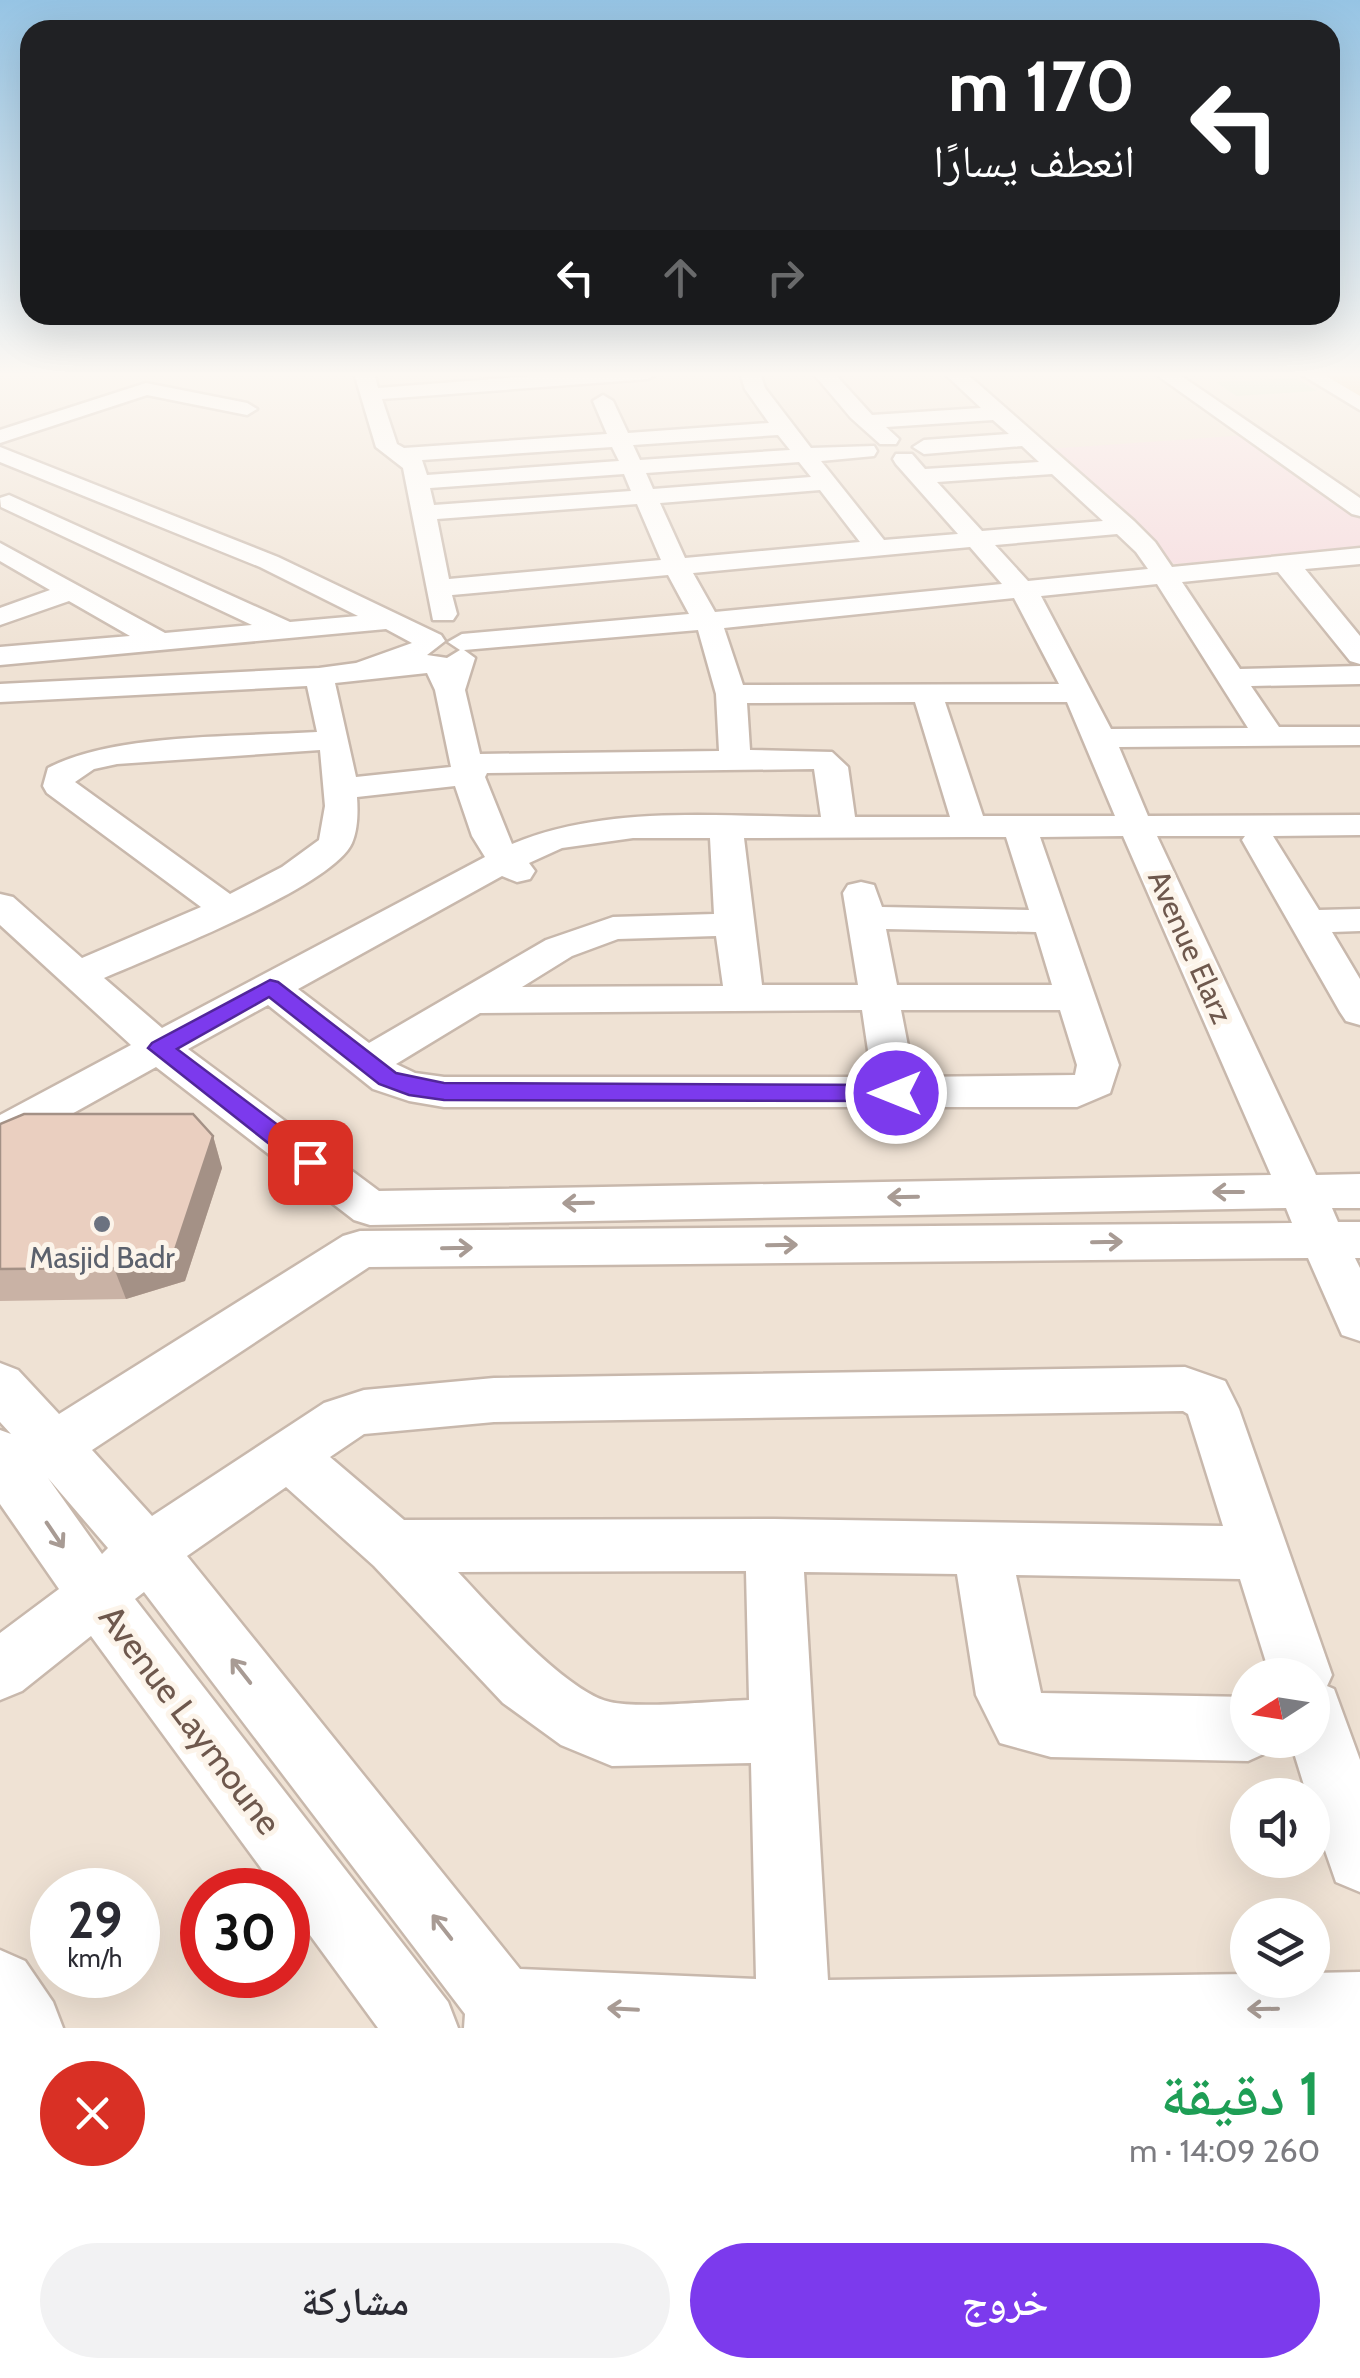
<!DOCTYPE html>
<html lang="ar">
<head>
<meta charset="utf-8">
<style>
	:root { --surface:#fff; --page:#f2f2f3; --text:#2b2b33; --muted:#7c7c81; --accent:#7c3aed }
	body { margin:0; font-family:Cabin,"Noto Naskh Arabic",sans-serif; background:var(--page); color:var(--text); direction:rtl; height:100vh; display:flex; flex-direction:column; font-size:38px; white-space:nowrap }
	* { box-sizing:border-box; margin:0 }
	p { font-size:32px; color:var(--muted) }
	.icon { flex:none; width:55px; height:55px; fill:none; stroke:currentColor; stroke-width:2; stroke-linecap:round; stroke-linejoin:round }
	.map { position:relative; height:2028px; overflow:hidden; direction:ltr }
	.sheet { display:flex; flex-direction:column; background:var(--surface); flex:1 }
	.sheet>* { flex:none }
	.banner { position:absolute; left:20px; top:20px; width:1320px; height:305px; border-radius:30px; box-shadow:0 10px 40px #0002; direction:rtl; background:#202124; color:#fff; overflow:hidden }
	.needle { width:65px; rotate:258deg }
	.fabs { position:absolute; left:1230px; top:1658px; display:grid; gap:20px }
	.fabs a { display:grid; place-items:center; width:100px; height:100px; border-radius:50%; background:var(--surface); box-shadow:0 10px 40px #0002; font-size:50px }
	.speed { position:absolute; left:30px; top:1868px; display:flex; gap:20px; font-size:50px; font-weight:700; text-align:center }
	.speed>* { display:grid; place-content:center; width:130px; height:130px; border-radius:50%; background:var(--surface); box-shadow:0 10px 40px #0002; line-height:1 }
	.speed small { font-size:25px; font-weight:400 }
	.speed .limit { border:15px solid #d22; background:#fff; color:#111 }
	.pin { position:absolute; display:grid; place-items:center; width:85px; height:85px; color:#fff; margin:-42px; border-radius:20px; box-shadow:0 5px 15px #0006 }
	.me { position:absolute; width:110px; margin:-55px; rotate:270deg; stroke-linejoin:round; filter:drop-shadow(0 0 8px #0008) }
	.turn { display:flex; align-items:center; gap:35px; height:210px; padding:0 40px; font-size:45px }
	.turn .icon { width:130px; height:130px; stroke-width:2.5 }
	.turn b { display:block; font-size:70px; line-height:85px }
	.lanes { display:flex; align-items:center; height:95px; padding:0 40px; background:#0003; justify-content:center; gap:50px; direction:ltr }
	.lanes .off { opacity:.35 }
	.round { display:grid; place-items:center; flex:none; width:105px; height:105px; border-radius:52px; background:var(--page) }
	.summary { display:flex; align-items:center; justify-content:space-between; height:170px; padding:0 40px }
	h1 { font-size:60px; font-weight:600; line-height:75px; color:#1e9e55 }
	.button { display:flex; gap:20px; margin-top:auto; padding:20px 40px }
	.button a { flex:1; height:115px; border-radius:60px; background:var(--accent); color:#fff; font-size:40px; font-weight:600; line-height:115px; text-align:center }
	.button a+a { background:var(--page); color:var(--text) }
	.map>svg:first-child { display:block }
</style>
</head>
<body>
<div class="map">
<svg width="1360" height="2028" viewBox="0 0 1360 2028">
	<rect width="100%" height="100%" fill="#f9f0e4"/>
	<path fill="#efe2d4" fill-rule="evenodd" d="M0 373H1360V2028H0ZM1248 1675H1312V1740H1248ZM1248 1795H1312V1860H1248ZM52 1890H138V1975H52ZM202 1890H288V1975H202ZM1248 1915H1312V1980H1248Z"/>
	<path fill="#f5d9dd" d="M1248 435 1360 514V549L1174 564 1048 449Z"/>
	<path fill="#d2e4c5" d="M1296 378 1317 391 1236 396 1216 382Z"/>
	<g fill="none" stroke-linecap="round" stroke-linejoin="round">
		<g stroke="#c8b8ac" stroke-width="5">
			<g id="minor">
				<path d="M354 373H374L378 388 569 373H658L648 379 382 399 397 444 404 448 607 434 593 401 603 395 613 401 628 433 769 423 745 389 740 373H760L765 388 811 448 874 446 877 451 874 456 821 461 884 540 958 534 896 464 893 459 896 454H912L925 469 1039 462 1022 446 924 454 913 447 924 440 1009 434 993 420 886 427 899 439 896 444H880L851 418 813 373H834L872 415 981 408 944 373H966L1134 521 1155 542 1172 567 1360 548V564L1305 569 1360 636V664L1350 661 1278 572 1182 582 1240 669 1360 666V684L1251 686 1279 727H1360V745L1119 747 1148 816 1360 815V835L1273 836 1319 910 1360 909V931L1332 932 1360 979V1025L1346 1021 1340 1012 1242 840 1245 836H1157L1316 1175 1360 1174V1208H1332L1338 1222H1360V1258H1355L1360 1268V1341L1342 1335 1308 1258 369 1267 92 1450 152 1516 324 1403 364 1390 494 1378 1185 1367 1225 1381 1239 1409 1332 1675 1327 1686 1334 1689 1360 1760V1892L1336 1882 1312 1813V1795H1307L1290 1740H1312V1675H1270L1240 1579 1016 1575 1041 1693 1248 1697V1740H1275L1270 1751 1248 1761 1051 1757 1000 1743 976 1695 957 1574 804 1572 828 1980 1248 1974V1980H1312V1973L1360 1972V2028H464L465 2014 144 1592 135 1599 448 2002 458 2028H378L288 1905V1890H277L91 1636 22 1691 0 1700V1633L59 1589 0 1504V1430L11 1434 0 1422V1363L18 1370 59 1414 343 1236 360 1231 1292 1223 1286 1208 370 1225 354 1220 156 1067 16 1145 0 1149V1115L131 1045 0 925V894L13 897 82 958 201 907 47 793 43 786 48 768C114 733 239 737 317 732L307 686 0 702V684L319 668 356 663 412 643 386 629 0 665V647L130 636 69 601 0 625V608L50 590 0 561V543L165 633 252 625 1 507 0 498 9 495 290 622 358 616 260 567 0 462V447L278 557 441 635 445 641 427 655 447 658 460 650 448 642 462 634 689 614 668 575 452 595 457 614 453 620H433L403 468 376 447ZM778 435 790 450 640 460 633 445ZM612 447 619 461 427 475 422 460ZM799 462 811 477 653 489 646 473ZM624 474 631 491 434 505 430 488ZM1052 474 1103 521 982 531 937 482ZM820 490 860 542 685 558 660 503ZM637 504 661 560 449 579 437 519ZM1117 534 1136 552 1148 569 1028 581 995 545ZM970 547 1002 584 715 612 693 573ZM1157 584 1248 728 1111 729 1041 596ZM1014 598 1059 684 743 685 724 628ZM698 630 716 694 719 751 480 754 465 690 475 658 464 650ZM427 673 435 690 451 767 356 777 335 683ZM915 702 950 817H855L848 767 832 752 750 750 747 703ZM945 702H1067L1115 816H983ZM320 750 325 806 319 840 282 867 230 894 75 782 94 769 117 764ZM814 769 821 817C720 817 607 804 512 844L485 777 487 773ZM455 786 472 836 485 857 162 1028 104 978C154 956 333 887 352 843 358 829 358 811 357 797ZM1123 836 1271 1175 379 1191 188 1049 268 1005 373 1089 409 1101 444 1107H1077L1110 1093 1119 1065 1040 837ZM968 837H1006L1029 910 882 907 874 885 861 882 848 885 843 893 858 985H762L744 838ZM633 838H710L714 914 613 917 546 940 369 1043 298 989 502 876 517 882 530 879 535 871 529 863 562 848ZM886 929 1036 932 1052 985H897ZM716 936 723 986 522 987 572 956 618 939ZM862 1010 872 1077H444L415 1073 396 1064 480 1013ZM901 1010H1060L1077 1065 1075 1075 914 1077ZM1183 1411 1188 1414 1223 1526 774 1519 404 1520 330 1457 364 1434 494 1422ZM48 1478 108 1548 102 1554ZM286 1487 374 1566 503 1703 561 1745 612 1766 751 1763 756 1979 520 1969 187 1556ZM746 1571 749 1700C715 1701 640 1709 610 1702 566 1692 490 1606 458 1572Z"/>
				<path d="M1154 373H1177L1360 498V516L1352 514Z"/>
				<path d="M1299 373H1323L1360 395V410Z"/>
				<path d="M146 383 247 403 257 409 247 415 147 395 0 443V430Z"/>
				<path d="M0 1950 25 1961 53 2002 63 2028H0Z"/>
			</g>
		</g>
		<g stroke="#d6d0cd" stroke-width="5">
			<path id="major" d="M1321 373H1351L1360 379V396Z"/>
		</g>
		<use href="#minor" fill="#fff" fill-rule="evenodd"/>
		<use href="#major" fill="#efd2a5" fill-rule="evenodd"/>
	</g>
	<path fill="#c9b2a5" d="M0 1124 213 1136 222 1168 185 1281 126 1299 0 1301Z"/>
	<path fill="#a49186" d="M213 1136 222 1168 185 1281 126 1299 114 1268Z"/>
	<path fill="#eacfc0" stroke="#a49186" stroke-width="2.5" d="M24 1114H193L213 1136 175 1250 114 1268 0 1269V1124Z"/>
	<defs><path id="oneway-shaft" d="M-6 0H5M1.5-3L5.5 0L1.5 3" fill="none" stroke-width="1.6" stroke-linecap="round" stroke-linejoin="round" transform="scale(2.5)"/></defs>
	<g stroke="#a89b94">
		<use href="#oneway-shaft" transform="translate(1228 1192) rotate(180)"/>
		<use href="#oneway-shaft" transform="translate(903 1197) rotate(179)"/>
		<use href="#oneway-shaft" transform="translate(578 1203) rotate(179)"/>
		<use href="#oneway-shaft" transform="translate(1107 1242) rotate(-1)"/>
		<use href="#oneway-shaft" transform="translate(782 1245) rotate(-1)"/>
		<use href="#oneway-shaft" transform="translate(457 1248) rotate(-1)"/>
		<use href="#oneway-shaft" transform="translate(55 1535) rotate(56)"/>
		<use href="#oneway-shaft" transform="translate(241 1671) rotate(-128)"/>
		<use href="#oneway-shaft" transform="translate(442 1927) rotate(-128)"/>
		<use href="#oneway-shaft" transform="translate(623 2009) rotate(-177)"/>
		<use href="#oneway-shaft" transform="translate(1263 2009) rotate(179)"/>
	</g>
	<linearGradient id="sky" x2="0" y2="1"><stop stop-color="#96c4e4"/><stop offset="0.57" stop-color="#fcf8f3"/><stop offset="1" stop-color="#fcf8f3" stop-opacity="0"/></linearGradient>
	<rect width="1360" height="657" fill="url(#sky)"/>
	<path fill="#7c3aed" stroke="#51269a" stroke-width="2.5" d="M270 980 278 982 396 1073 444 1083 896 1085 908 1093 896 1101 444 1100 409 1095 379 1084 269 997 177 1049 319 1156 323 1162 319 1169H301L148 1048 152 1043Z"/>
	<circle fill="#6b7280" stroke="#fcf4ea" stroke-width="4" cx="102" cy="1224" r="10"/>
	<g text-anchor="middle" stroke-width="10" stroke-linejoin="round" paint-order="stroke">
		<g font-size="30" fill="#6e584d" stroke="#fcf4ea">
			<text transform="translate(1190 947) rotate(66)" y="10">Avenue Elarz</text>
		</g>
		<g font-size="30" fill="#5b616d" stroke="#fcf4ea">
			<text x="102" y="1268">Masjid Badr</text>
		</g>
		<g font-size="35" fill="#6e584d" stroke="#fcf4ea">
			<text transform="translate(190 1720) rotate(53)" y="12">Avenue Laymoune</text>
		</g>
	</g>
</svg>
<div class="fabs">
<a><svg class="needle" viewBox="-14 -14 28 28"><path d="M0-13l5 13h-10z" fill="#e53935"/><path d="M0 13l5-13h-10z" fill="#7c7c81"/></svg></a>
<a><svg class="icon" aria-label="sound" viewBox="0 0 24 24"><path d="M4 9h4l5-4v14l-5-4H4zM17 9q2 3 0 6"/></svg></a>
<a><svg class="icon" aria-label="layers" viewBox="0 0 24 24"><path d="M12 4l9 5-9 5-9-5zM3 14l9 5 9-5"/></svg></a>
</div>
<div class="speed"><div>29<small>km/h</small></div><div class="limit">30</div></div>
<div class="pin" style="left:310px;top:1162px;background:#d93025"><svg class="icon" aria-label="arrive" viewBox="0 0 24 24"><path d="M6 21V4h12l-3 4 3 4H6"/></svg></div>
<svg class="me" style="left:896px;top:1093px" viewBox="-20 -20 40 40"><circle r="17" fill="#7c3aed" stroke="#fff" stroke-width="3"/><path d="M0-11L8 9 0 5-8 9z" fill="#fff"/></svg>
<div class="banner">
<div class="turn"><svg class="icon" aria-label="left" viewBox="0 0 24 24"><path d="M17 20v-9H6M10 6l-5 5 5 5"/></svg><div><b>170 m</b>انعطف يسارًا</div></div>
<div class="lanes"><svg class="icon" aria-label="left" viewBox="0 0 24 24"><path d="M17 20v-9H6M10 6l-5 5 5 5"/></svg><svg class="icon off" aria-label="ahead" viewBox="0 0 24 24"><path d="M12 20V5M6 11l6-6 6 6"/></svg><svg class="icon off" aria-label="right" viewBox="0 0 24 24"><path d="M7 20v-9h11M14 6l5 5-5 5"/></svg></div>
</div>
</div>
<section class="sheet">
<div class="summary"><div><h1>1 دقيقة</h1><p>260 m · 14:09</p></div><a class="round" style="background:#d93025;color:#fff"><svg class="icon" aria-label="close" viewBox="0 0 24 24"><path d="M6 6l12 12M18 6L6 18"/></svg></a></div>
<div class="button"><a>خروج</a><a>مشاركة</a></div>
</section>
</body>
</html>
